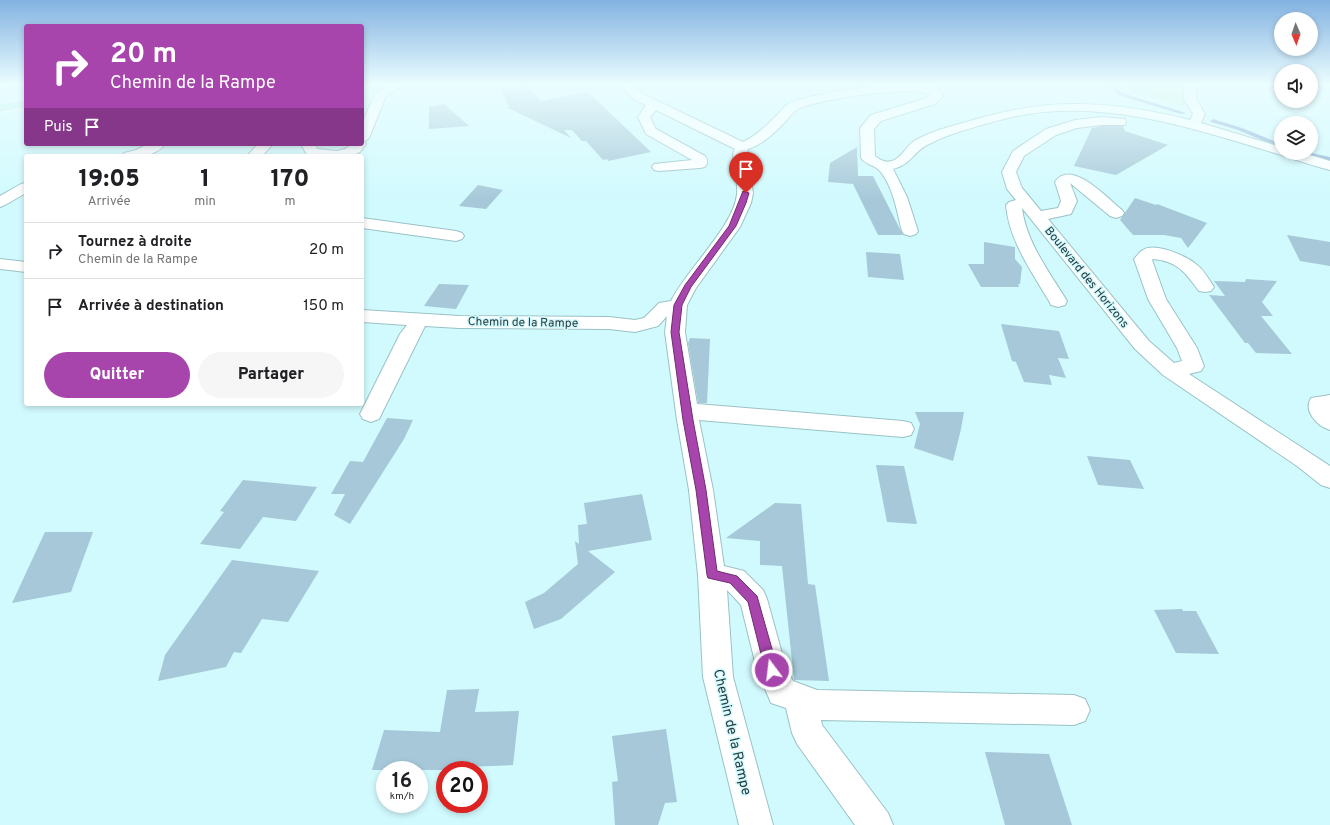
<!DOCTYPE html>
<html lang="fr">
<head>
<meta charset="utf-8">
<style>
	:root { --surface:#fff; --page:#f6f6f6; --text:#202124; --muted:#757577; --line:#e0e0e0; --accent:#a845ac }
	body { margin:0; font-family:Overpass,sans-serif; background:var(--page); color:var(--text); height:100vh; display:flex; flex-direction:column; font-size:15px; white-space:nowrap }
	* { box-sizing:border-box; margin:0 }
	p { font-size:13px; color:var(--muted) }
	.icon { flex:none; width:22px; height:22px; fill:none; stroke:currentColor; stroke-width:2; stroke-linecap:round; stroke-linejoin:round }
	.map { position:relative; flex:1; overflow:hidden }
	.drawer { position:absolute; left:24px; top:154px; width:340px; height:252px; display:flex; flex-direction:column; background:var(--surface); border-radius:4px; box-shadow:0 2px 6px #0003 }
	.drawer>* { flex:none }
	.top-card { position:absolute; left:24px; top:24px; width:340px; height:122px; border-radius:4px; box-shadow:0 2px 6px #0003; background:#a845ac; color:#fff; overflow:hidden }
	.needle { width:26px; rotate:178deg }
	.fabs { position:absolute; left:1274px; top:12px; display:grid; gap:8px }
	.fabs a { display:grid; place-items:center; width:44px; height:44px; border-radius:50%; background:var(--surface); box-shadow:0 2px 6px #0003; font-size:20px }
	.speed { position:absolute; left:376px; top:761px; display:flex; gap:8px; font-size:20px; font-weight:700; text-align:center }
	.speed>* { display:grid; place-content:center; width:52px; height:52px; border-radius:50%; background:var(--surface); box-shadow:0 2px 6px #0003; line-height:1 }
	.speed small { font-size:10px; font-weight:400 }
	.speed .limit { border:6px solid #d22; background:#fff; color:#111 }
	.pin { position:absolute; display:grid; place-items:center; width:34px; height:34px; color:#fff; margin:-41px -17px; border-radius:50% 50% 50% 0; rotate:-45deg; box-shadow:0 0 4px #0007 }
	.pin .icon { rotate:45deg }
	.me { position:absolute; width:44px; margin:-22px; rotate:345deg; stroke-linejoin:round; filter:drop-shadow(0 0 3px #0008) }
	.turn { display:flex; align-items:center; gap:14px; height:84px; padding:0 20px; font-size:18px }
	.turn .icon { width:52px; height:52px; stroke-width:2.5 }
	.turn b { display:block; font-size:28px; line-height:34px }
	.then { display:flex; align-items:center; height:38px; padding:0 20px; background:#0003; gap:8px; font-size:15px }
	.eta { display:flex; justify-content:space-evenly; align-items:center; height:68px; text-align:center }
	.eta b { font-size:24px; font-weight:800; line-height:28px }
	.button { display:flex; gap:8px; margin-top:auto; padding:8px 20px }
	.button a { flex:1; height:46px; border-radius:24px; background:var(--accent); color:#fff; font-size:16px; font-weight:800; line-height:46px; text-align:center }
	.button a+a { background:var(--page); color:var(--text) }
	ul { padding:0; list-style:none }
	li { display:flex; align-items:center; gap:12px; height:56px; padding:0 20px; border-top:1px solid var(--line) }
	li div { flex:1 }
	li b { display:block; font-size:15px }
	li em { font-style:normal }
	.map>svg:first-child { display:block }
</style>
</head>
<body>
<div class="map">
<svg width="1330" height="825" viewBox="0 0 1330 825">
	<rect width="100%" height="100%" fill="#d1fafe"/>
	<path fill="#c2f1ce" d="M1125 84H1181L1185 106 1130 91Z"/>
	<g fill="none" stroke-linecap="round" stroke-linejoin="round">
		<g fill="#8dafd7" fill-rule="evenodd">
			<path d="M1107 84H1112L1122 93 1186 113 1181 114 1118 95Z"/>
			<path d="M1213 119 1242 128 1281 144V148L1238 130 1211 122 1210 121Z"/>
			<path d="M1300 153H1311L1330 157V161Z"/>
		</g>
	</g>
	<g fill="#a6c8d8">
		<path d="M528 86 540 101 588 92 651 152 608 161 607 159 603 160 586 141H582L572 130H564L571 138 506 107H509L501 89Z"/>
		<path d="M444 104 469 126 429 129V107Z"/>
		<path d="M1102 126H1123L1125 131 1168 145 1116 175 1074 166 1092 128Z"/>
		<path d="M857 147 858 176H873L903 235H878L853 184 828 182 830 163Z"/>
		<path d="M478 185 503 190 486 209 459 206Z"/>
		<path d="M1135 198 1156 205 1157 204 1207 223 1188 248 1181 238 1164 235H1133L1120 220Z"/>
		<path d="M1287 235 1330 242V266L1300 261Z"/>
		<path d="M984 242 1015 247V259L1022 267 1020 284H1018L1019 287H981L968 264H984Z"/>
		<path d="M866 252 900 254 904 280 868 277Z"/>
		<path d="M1246 279 1277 281 1262 302 1273 316H1261L1292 354 1256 353 1248 343H1245L1209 295 1225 296 1214 281 1245 282Z"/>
		<path d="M439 284 469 285 456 309 424 306Z"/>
		<path d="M1001 324 1059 331 1069 359 1058 358 1066 378 1049 375 1052 385 1024 382 1016 362 1012 361Z"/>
		<path d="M690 338 710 339 707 403H698L688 343Z"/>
		<path d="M915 412H964L961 429 953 461 914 448 920 424Z"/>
		<path d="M387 418 413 420 404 439 350 524 334 515 345 494H331L350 461 363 462Z"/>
		<path d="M1087 456 1130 460 1144 489 1098 485Z"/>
		<path d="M876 465 904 466 917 524 887 522Z"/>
		<path d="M243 480 317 487 296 521 263 517 240 549 200 544 224 512 220 511Z"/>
		<path d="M642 494 652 540 588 551 615 572 561 619 534 629 525 602 544 593 578 564 575 541 579 544 578 525 587 524 584 503Z"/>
		<path d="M775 503 801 504 808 584 815 585 829 681 794 680 782 566 760 565V541L726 538Z"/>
		<path d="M45 532H93L71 592 12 603Z"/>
		<path d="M232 560 319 571 288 622 262 619 241 653 234 652 226 667 158 681 165 655Z"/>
		<path d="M1182 609 1183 611H1196L1219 654 1176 653 1154 610Z"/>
		<path d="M479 689 475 712 519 711 513 765 467 767V770H372L384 730 440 732 447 690Z"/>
		<path d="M666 729 677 802 665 803 658 825H615L612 782 618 781 612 736Z"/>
		<path d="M985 752 1049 754 1072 825H1005Z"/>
	</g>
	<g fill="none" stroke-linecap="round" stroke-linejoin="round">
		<g stroke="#9ac2c6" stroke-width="2">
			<g id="minor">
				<path d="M388 84H406L386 96 369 138 364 142 366 144 360 152 351 156 307 155 301 144H315L317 149 337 151 345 149 352 144H362V123L375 94Z"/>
				<path d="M619 84H632L643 94 743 142C756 136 766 126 776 116 780 112 784 106 790 103 812 93 912 78 935 87 938 89 941 93 943 96L935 104 881 121 874 129 875 156C880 160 885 163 892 161 902 158 906 146 914 141 933 130 956 125 977 119 1051 97 1115 101 1190 120L1193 114 1184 99V84H1196V99L1205 114 1201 123 1281 147V153H1303L1330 161V170C1314 166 1297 160 1281 155 1193 128 1097 95 1004 119 978 126 950 133 927 145 912 153 912 164 893 169L907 197 918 231 916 234 910 236 904 234 902 231C897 212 893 185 879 170 874 165 866 165 861 158L860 128 871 115 927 98 930 95C917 84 814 100 798 109 793 112 790 116 787 120 775 132 764 144 748 149L747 154 753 193 751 203 740 227 696 288 687 305 685 332 697 404 903 421 911 423 914 429 911 435 903 437 699 420 713 490 724 566 744 571 763 590 767 599 786 668 793 681 817 690 1074 695 1085 699 1090 710 1085 721 1074 725 821 720 822 725 888 813 893 825H855L797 744 792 733 786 708 771 703 757 670 741 605 727 590 733 677 773 825H739L703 677 698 575 689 490 677 420 665 332 667 316 658 326 635 332 609 329 459 328 425 326 379 419 371 422 363 419 360 414 400 334 407 325 362 322V310L459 316 609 317 635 320 644 318 659 303 671 301C687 269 734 226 737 194 738 181 734 167 733 154L735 149 656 110 650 117 656 129 705 156C708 160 708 163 705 167L700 168 659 171 654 170 652 167 654 164 692 160 646 134 638 117 646 105 635 100Z"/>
				<path d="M1102 117 1125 119 1126 122 1125 125H1102L1077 128 1056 135 1024 156 1016 172 1022 188 1041 211 1058 208 1061 201 1055 182C1071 158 1107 198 1122 210L1124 213 1122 216 1116 218 1110 216 1070 183 1077 201 1071 214 1048 219 1149 341 1174 363 1182 361 1177 348 1148 299 1134 259C1137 256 1139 252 1143 250 1155 242 1187 256 1197 265 1204 270 1209 280 1214 287L1211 291 1205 292 1199 291C1185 272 1177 261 1153 259L1152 260 1166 299 1197 348 1204 366 1201 371 1189 374 1330 466V488L1321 485 1297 466 1163 375 1135 349 1022 208C1026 242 1050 273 1067 301L1065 305 1058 307 1051 305 1049 301C1031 271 1009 240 1006 205L1009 202 1016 200 1007 189 1002 172 1013 151 1046 129 1075 120Z"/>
				<path d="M148 144H165C155 158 136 156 122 156L124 153 136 150Z"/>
				<path d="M258 144H273L262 156H247Z"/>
				<path d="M26 183V193L5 205 0 207V196L21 184Z"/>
				<path d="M362 218 456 231 462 233 464 236 462 239 456 241 362 228Z"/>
				<path d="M0 259 26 262V272L0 269Z"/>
				<path d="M1330 395V430C1317 426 1303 411 1311 398Z"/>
			</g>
		</g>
		<g stroke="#fff" stroke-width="2">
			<g id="major">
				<path d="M0 84H7L5 86 1 88Z"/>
				<path d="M26 99V107L0 112V104Z"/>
			</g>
		</g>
		<use href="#minor" fill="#fff" fill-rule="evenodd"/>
		<use href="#major" fill="#b6f2e5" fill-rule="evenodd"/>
	</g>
	<linearGradient id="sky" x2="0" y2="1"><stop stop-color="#83b2e1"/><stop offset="0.42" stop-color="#eafdff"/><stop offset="1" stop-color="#eafdff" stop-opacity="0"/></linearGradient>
	<rect width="1330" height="200" fill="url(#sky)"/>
	<path fill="#a845ac" stroke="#6d2d70" d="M743 191 749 193 746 203 736 226 691 287 682 305 679 332 693 420 706 490 717 571 737 576 757 596 778 670 776 674 772 676 767 674 765 670 748 602 730 583 708 578 707 575 696 490 683 420 671 332 674 305 685 285 729 226Z"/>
	<g text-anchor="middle" stroke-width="3" stroke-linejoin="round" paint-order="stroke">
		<g font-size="12" fill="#2b3b3d" stroke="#d1fafe">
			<text transform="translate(1087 277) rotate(51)" y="4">Boulevard des Horizons</text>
			<text transform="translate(523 322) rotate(1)" y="4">Chemin de la Rampe</text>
		</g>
		<g font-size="14" fill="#2b3b3d" stroke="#d1fafe">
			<text transform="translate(733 732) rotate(77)" y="5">Chemin de la Rampe</text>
		</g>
	</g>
</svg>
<div class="fabs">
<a><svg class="needle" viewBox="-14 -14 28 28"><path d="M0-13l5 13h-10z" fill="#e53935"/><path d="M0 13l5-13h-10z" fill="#757577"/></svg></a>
<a><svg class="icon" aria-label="sound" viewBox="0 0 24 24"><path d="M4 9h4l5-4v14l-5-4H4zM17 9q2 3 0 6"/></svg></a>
<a><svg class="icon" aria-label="layers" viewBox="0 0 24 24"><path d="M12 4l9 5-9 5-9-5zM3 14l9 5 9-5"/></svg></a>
</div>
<div class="speed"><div>16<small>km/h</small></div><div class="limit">20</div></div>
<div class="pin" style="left:746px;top:193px;background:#d93025"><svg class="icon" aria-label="arrive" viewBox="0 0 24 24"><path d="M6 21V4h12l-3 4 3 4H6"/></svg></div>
<svg class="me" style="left:772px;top:670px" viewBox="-20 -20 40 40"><circle r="17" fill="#a845ac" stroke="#fff" stroke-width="3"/><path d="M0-11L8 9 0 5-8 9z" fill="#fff"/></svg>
<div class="top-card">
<div class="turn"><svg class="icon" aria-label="right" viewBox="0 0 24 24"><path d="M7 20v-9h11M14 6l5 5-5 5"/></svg><div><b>20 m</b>Chemin de la Rampe</div></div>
<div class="then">Puis<svg class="icon" aria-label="arrive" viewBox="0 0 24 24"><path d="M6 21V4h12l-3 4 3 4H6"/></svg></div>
</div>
<section class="drawer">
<div class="eta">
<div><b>19:05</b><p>Arrivée</p></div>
<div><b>1</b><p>min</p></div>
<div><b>170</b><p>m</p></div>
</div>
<ul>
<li><svg class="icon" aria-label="right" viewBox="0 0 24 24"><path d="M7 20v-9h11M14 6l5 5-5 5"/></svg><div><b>Tournez à droite</b><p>Chemin de la Rampe</p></div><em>20 m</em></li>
<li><svg class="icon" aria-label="arrive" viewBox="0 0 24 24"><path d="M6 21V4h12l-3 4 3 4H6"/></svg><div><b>Arrivée à destination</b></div><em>150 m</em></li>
</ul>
<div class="button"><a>Quitter</a><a>Partager</a></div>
</section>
</div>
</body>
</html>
